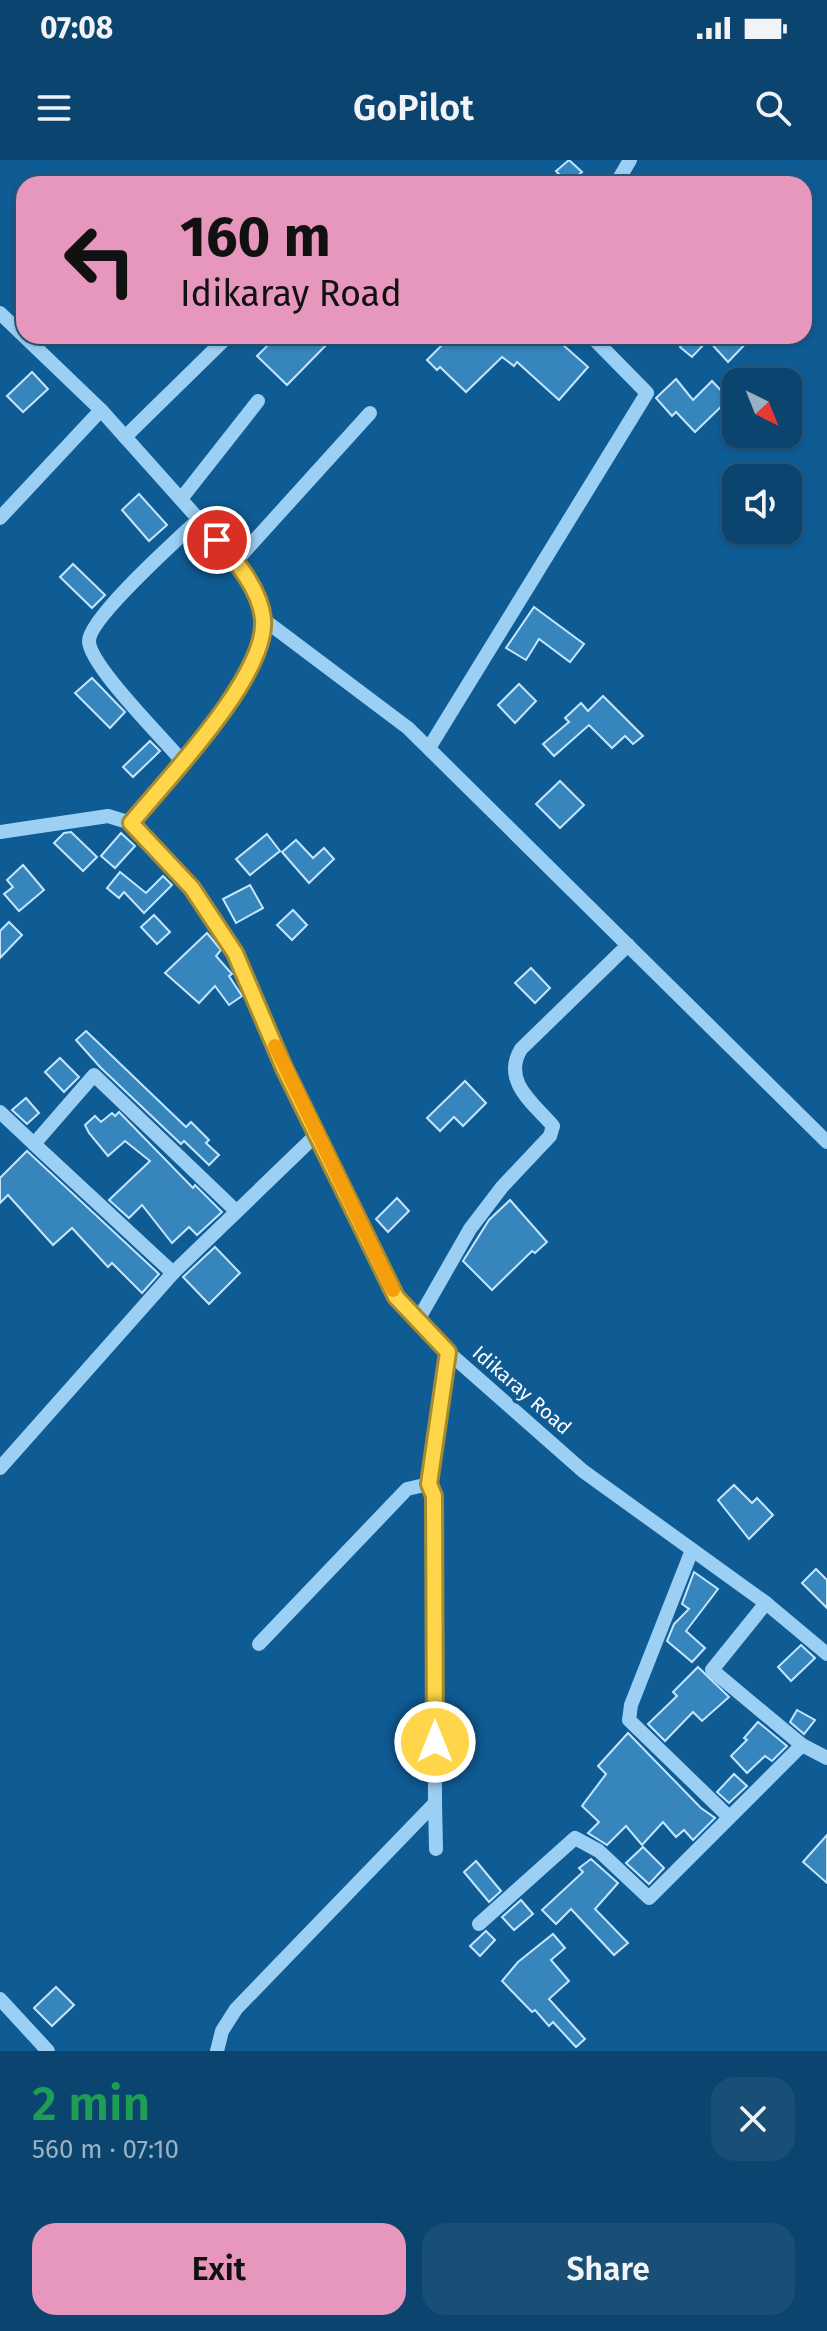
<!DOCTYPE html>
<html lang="en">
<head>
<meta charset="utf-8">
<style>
	:root { --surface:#0b446f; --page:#194e77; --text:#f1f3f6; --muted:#9ab0c3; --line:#2b5c82; --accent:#e797bd }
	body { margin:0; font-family:"Fira Sans",sans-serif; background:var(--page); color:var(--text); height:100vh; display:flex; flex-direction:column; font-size:30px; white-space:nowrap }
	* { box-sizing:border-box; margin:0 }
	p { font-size:26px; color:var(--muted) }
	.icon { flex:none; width:44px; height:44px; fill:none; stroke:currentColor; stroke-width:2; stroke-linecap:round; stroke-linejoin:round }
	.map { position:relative; height:1891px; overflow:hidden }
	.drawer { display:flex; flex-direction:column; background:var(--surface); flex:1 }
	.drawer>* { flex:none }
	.hud { position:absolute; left:16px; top:16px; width:796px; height:168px; border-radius:24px; box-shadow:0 2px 6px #0004,0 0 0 2px var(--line); background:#e797bd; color:#111; overflow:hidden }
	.needle { width:52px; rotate:137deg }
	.controls { position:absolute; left:722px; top:208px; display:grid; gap:16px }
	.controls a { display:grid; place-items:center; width:80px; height:80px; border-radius:16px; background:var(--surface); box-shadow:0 2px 6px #0004,0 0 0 2px var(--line); font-size:40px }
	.pin { position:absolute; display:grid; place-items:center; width:68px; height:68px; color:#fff; margin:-34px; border:4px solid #fff; border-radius:50%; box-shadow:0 2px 8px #0007 }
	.me { position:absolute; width:88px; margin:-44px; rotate:0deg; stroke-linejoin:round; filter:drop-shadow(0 0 6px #0008) }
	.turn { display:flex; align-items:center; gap:28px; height:168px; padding:0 32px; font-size:36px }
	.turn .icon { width:104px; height:104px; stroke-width:2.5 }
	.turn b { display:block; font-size:56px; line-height:68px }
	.round { display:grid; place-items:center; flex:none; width:84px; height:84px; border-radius:24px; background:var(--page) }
	.summary { display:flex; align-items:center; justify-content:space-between; height:136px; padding:0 32px }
	h1 { font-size:48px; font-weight:600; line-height:60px; color:#1e9e55 }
	.cta { display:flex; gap:16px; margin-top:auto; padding:16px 32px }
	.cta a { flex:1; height:92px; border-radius:24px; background:var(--accent); color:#111; font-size:32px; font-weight:600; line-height:92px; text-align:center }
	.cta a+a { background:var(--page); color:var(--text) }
	.status { display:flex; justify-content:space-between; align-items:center; height:56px; padding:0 40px; background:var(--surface); direction:ltr }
	.status svg { height:22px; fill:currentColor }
	header { display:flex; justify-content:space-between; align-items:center; height:104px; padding:0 32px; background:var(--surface); font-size:36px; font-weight:600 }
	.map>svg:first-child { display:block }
</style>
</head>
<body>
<div class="status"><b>07:08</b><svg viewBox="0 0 49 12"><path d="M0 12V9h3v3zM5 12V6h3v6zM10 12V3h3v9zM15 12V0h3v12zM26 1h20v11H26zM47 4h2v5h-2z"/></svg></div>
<header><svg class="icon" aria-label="menu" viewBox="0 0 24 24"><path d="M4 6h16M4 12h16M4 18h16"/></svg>GoPilot<svg class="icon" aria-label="search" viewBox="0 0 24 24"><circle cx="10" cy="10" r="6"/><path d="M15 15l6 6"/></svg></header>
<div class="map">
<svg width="827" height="1891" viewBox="0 0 827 1891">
	<rect width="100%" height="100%" fill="#0f5b94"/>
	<g fill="#3785bd" stroke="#c4e6fe" stroke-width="2">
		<path d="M569 0 582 12 568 24 556 11Z"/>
		<path d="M277 176H335L287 225 257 196Z"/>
		<path d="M451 176H553L588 207 559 240 517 202 514 206 502 197 466 232 440 207 437 210 427 200Z"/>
		<path d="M689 176H753L728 202 708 180 692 197 680 187Z"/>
		<path d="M32 212 48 229 23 252 7 236Z"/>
		<path d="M676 219 693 240 712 221 729 239 695 272 676 252 672 256 656 238Z"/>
		<path d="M139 334 167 365 149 381 122 350Z"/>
		<path d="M73 404 105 435 92 448 60 417Z"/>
		<path d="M534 447 584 484 570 502 539 479 526 500 506 488Z"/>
		<path d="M92 518 125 552 110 568 75 533Z"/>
		<path d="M519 524 536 541 515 563 498 545Z"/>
		<path d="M603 536 643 576 633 584 625 576 612 588 589 565 554 596 543 584 569 562 565 558 581 543 588 551Z"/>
		<path d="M150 581 160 591 133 617 123 607Z"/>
		<path d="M560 621 584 645 560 668 536 644Z"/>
		<path d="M71 672 97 697 83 711 54 683 64 673Z"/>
		<path d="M121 673 135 686 115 708 101 696Z"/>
		<path d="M267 674 280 691 250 715 236 699Z"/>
		<path d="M296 680 313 698 324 688 334 699 309 723 282 692Z"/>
		<path d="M23 705 44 730 19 751 4 734 13 727 7 720Z"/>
		<path d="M120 712 146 733 163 716 172 725 144 753 124 732 119 738 107 728Z"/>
		<path d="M250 725 263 748 236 763 223 739Z"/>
		<path d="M293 750 307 765 292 780 277 765Z"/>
		<path d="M154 755 170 772 157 784 141 767Z"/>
		<path d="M9 762 22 775 0 798V771Z"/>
		<path d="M207 773 221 790 216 796 232 814 229 816 242 836 229 845 215 826 199 843 165 813Z"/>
		<path d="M531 808 550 828 535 843 515 823Z"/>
		<path d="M86 871 186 967 191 962 209 980 206 983 219 995 209 1005 184 981 181 984 100 907 76 880Z"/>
		<path d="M60 898 79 917 64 932 45 912Z"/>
		<path d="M465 921 486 943 463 966 454 957 440 971 427 958Z"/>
		<path d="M26 938 39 953 27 964 12 950Z"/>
		<path d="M119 952 193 1028 195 1025 222 1052 197 1075 189 1067 172 1083 142 1045 129 1058 109 1040 150 1001 125 981 108 996 89 973 85 965 95 956 101 962 112 953 115 956Z"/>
		<path d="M27 991 159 1114 142 1133 112 1103 108 1107 72 1068 53 1085 8 1035 0 1043V1018Z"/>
		<path d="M397 1038 409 1051 388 1072 376 1059Z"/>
		<path d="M510 1040 547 1082 535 1093 532 1091 492 1130 463 1101 489 1060Z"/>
		<path d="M215 1087 240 1113 209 1144 183 1117Z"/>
		<path d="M734 1325 752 1343 757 1338 773 1355 749 1379 718 1340Z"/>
		<path d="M816 1409 827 1420V1448L802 1423Z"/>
		<path d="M694 1412 718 1429 686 1471 705 1488 692 1502 667 1481 674 1464 689 1449 682 1444Z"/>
		<path d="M801 1485 815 1498 791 1521 778 1507Z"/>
		<path d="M698 1507 729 1537 702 1561 693 1552 665 1581 648 1564 677 1536 673 1532Z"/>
		<path d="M797 1550 815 1560 804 1574 790 1562Z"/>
		<path d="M758 1562 787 1586 772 1601 765 1596 747 1613 731 1596 747 1580 744 1578Z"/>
		<path d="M628 1573 701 1648 715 1658 693 1680 684 1670 676 1677 663 1662 642 1685 626 1666 607 1685 588 1673 599 1662 582 1646 606 1614 598 1606Z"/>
		<path d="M734 1614 747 1626 729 1643 717 1632Z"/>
		<path d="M827 1675V1723L803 1702Z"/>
		<path d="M643 1687 664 1708 649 1724 626 1703Z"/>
		<path d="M591 1699 618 1723 595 1749 628 1783 614 1795 571 1749 556 1764 542 1750 583 1712 579 1708Z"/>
		<path d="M476 1701 501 1731 489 1742 464 1712Z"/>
		<path d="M521 1740 533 1754 514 1770 502 1757Z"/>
		<path d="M486 1771 495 1780 480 1796 470 1786Z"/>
		<path d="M553 1774 565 1788 551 1800 569 1821 549 1839 585 1879 576 1887 553 1862 549 1866 535 1850 532 1852 502 1821 518 1802Z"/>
		<path d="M56 1827 74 1845 52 1866 34 1848Z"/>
	</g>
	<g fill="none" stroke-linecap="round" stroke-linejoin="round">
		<g stroke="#9ccff4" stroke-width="14">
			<path d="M616 24 630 0"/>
			<path d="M0 153 101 250 244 410 263 459 256 500 228 543 131 663"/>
			<path d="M125 277 222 182"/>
			<path d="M181 339 258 241"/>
			<path d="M0 358 101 250"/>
			<path d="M236 401 370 253"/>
			<path d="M263 459 408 568 827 982"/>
			<path d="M429 588 647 233 591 176"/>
			<path d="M182 601C164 579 89 505 89 481 89 458 178 379 199 359"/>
			<path d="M0 672 108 656 131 663 150 681 192 728 235 793 284 908 396 1137 448 1192 583 1311 766 1443 827 1494"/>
			<path d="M0 952 34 984"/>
			<path d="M173 1113 34 984 94 915 235 1050"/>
			<path d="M418 1160 470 1069 502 1027 550 976 553 966C532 942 502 921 521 889L628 785"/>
			<path d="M0 1308 173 1113 316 975"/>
			<path d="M692 1390 631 1545 629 1560 728 1656"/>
			<path d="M766 1443 712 1510 802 1585 827 1598"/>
			<path d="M259 1484 407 1329 429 1324"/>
			<path d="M435 1643 434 1336 429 1324 448 1192"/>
			<path d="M479 1764 575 1678 599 1691 649 1738 802 1585"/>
			<path d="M0 1839 48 1891"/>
			<path d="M217 1891 222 1871 236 1849 435 1643 436 1689"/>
		</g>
	</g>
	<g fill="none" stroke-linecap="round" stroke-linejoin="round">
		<g stroke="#a68a30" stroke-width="20">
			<path id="route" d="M217 380C236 401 260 429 263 459 268 515 167 619 131 663L192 728 235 793 284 908 396 1137 448 1192 429 1324 434 1336 435 1582"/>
		</g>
		<use href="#route" stroke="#ffd54a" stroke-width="14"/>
		<path stroke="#f59e0b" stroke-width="14" d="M275 886 393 1130"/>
	</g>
	<g text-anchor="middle" stroke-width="7" stroke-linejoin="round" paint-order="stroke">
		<g font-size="20" fill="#fff" stroke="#0f5b94">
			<text transform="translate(522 1230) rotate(41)" y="7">Idikaray Road</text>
		</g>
	</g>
</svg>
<div class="controls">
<a><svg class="needle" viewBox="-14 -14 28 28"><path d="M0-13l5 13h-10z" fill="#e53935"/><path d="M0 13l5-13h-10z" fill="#9ab0c3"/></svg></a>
<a><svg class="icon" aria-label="sound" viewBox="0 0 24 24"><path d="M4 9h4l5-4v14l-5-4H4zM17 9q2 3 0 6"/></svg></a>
</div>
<div class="pin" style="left:217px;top:380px;background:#d93025"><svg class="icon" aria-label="arrive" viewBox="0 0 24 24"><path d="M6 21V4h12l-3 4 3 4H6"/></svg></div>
<svg class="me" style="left:435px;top:1582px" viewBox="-20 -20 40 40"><circle r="17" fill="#ffd54a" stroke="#fff" stroke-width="3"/><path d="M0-11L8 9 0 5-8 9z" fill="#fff"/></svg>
<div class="hud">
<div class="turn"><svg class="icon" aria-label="left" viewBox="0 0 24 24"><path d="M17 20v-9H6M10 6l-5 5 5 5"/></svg><div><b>160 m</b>Idikaray Road</div></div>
</div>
</div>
<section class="drawer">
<div class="summary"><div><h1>2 min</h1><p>560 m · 07:10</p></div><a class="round"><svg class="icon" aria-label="close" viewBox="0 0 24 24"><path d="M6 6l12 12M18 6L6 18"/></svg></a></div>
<div class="cta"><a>Exit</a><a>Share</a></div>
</section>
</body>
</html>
